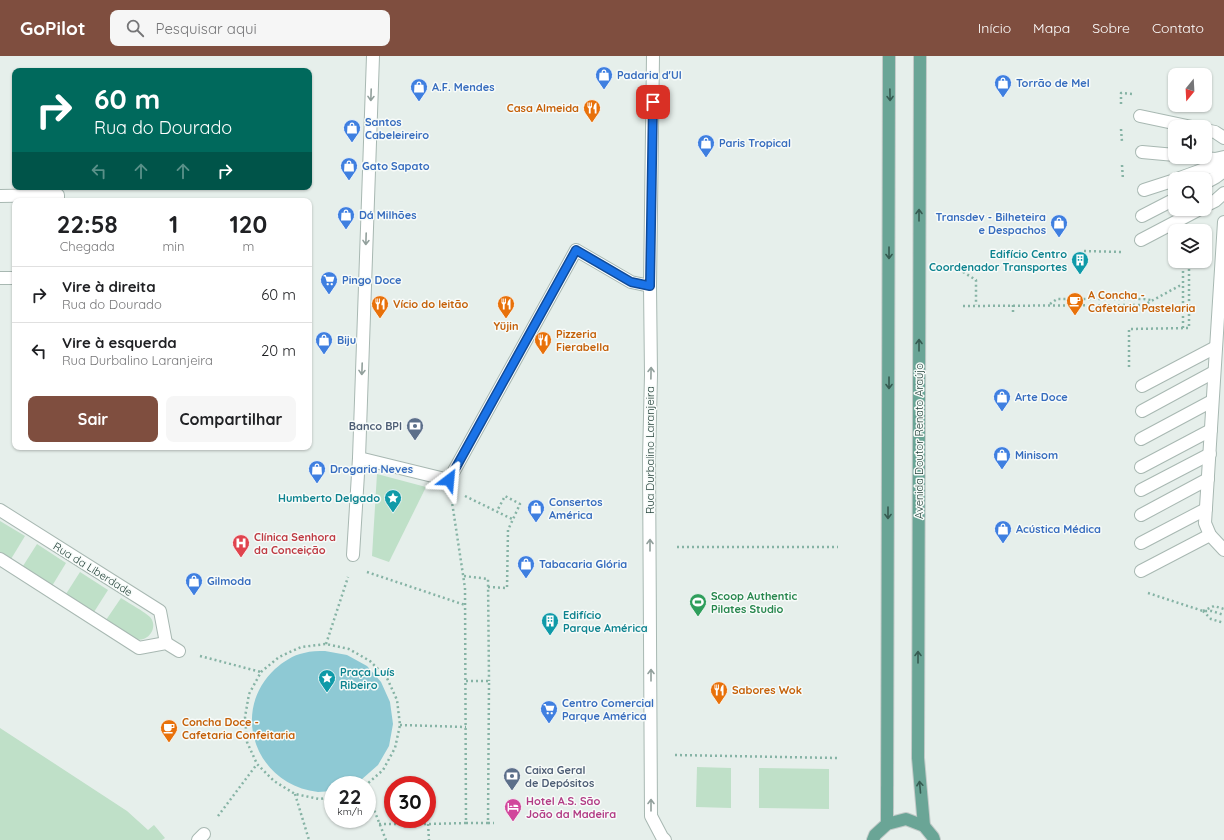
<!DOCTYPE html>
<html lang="pt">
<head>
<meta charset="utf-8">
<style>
	:root { --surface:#fff; --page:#f6f6f6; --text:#202124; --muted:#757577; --line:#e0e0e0; --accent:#7f4e3f }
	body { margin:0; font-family:Quicksand,sans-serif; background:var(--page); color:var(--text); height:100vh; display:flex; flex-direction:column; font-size:15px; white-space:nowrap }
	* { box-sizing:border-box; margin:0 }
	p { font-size:13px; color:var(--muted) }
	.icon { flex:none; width:22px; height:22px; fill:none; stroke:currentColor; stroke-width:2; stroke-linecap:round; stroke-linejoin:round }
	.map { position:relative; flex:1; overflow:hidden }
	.side { position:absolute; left:12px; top:142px; width:300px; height:252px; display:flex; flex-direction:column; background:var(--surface); border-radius:8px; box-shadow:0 1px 3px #0004 }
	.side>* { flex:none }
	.banner { position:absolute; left:12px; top:12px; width:300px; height:122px; border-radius:8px; box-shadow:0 1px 3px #0004; background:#00695c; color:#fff; overflow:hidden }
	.needle { width:26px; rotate:198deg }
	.tools { position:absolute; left:1168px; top:12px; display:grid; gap:8px }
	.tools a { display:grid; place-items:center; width:44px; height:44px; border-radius:8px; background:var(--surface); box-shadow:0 1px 3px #0004; font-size:20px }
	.speed { position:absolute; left:324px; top:720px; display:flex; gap:8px; font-size:20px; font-weight:700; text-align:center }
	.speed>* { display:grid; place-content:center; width:52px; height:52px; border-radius:50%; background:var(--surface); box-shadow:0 1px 3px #0004; line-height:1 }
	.speed small { font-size:10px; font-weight:400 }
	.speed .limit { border:6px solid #d22; background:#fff; color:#111 }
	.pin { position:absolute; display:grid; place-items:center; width:34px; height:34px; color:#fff; margin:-17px; border-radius:8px; box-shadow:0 2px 6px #0006 }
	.me { position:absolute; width:44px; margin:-22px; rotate:29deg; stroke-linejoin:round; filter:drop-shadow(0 0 3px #0008) }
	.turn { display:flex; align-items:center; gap:14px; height:84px; padding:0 16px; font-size:18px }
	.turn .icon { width:52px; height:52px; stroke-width:2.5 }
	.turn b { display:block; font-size:28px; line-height:34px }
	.lanes { display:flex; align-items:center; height:38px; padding:0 16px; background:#0003; justify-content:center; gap:20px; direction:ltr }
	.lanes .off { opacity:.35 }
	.eta { display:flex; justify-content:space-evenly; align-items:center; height:68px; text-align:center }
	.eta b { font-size:24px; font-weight:800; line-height:28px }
	.button { display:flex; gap:8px; margin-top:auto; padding:8px 16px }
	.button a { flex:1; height:46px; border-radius:8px; background:var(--accent); color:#fff; font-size:16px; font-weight:800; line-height:46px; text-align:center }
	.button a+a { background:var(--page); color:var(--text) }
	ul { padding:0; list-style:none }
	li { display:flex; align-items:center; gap:12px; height:56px; padding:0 16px; border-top:1px solid var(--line) }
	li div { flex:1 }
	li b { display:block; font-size:15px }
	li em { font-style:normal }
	header { display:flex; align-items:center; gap:24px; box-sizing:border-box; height:56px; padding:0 20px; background:var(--accent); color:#fff }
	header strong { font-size:19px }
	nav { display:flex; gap:22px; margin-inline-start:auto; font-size:14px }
	.search { width:280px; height:36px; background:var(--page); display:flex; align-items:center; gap:10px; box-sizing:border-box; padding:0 14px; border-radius:8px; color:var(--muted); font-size:15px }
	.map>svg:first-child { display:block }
</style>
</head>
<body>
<header>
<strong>GoPilot</strong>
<div class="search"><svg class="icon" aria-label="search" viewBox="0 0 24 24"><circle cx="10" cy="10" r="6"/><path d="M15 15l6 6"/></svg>Pesquisar aqui</div>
<nav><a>Início</a><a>Mapa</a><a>Sobre</a><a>Contato</a></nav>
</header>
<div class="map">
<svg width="1224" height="784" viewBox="0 0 1224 784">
	<rect width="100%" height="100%" fill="#e6efeb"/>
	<g fill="#bfe0c8">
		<path d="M377 418 426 431 389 506 372 500Z"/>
		<path d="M0 465 25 480 11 503 0 496Z"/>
		<path d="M37 488 66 507 52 530 23 510Z"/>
		<path d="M80 516 108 534 94 556 66 538Z"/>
		<path d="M121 542C127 546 145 556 150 561 159 571 148 587 136 583 130 582 113 569 106 564Z"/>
		<path d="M0 672 127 755 148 774 154 769 165 782 162 784H0Z"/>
		<path d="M697 711 731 712V752L696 751Z"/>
		<path d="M759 712 829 713V753L759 752Z"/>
	</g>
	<path fill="#8ec9d4" d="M325 595 347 599 367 610 381 626 390 646 393 668 389 690 378 709 361 724 351 729H333V734C328 735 323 736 318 736 256 729 229 656 275 613 283 606 293 599 304 597 311 595 318 595 325 595Z"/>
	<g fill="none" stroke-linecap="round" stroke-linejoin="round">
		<g stroke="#a8b8b2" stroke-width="14">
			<g id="lane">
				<path d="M1140 60 1192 71"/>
				<path d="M1205 74 1215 76 1224 82"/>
				<path d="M1142 96 1175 99"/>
				<path d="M1194 101 1215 103 1224 101"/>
				<path d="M1177 123 1224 106"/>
				<path d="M1205 127 1216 121 1224 115"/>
				<path d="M1144 134 1175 124"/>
				<path d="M1205 150 1215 145 1224 137"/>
				<path d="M1142 160 1175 143"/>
				<path d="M1224 166 1205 467 1210 479 1224 494"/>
				<path d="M1141 184 1200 153"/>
				<path d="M1142 330 1216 291"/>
				<path d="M1142 355 1214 316"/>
				<path d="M1141 383 1212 345"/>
				<path d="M1141 411 1211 374"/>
				<path d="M1141 434 1210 398"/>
				<path d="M1141 459 1208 423"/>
				<path d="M1141 487 1206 453"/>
				<path d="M1141 515 1210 479"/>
			</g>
		</g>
		<g stroke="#a8b8b2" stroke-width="14">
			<g id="street">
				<path d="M653 0 650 230 651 319 649 403 651 760 662 781 665 784"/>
				<path d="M0 140 58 139V145"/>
				<path d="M0 222H15"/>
				<path d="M359 402 449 424 576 194 631 226 650 230"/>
				<path d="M0 454 160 555 166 587"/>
				<path d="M353 499 359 402 373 0"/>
				<path d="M0 503 139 592 166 587 179 595"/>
				<path d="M198 784 204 778"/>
			</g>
		</g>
		<g stroke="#c2cac8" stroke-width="14">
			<g id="primary">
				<path d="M920 0 918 702 924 770"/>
				<path d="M887 768 889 0"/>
				<path d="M873 784 875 779 887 768 906 763 924 770 933 781 934 784"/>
			</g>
		</g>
		<g stroke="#86b3a5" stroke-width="2.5" stroke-dasharray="2 3" stroke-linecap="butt">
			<path d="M1205 46H1209"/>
			<path d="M1121 48V37L1133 38"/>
			<path d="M1121 73 1122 86"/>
			<path d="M1122 109 1123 124"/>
			<path d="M1084 195 1122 196"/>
			<path d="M1183 205V272"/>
			<path d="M963 216 976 224V249"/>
			<path d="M1050 248 1057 243H1144L1151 244"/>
			<path d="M1013 249V256"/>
			<path d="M963 250 1144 249 1179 230H1183"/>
			<path d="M1129 311V273L1189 272V205"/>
			<path d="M465 440 512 463"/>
			<path d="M677 491H838"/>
			<path d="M367 516 465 549"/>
			<path d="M464 520 488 523 489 625"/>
			<path d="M488 531 507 532 508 474 520 448 505 440 497 455"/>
			<path d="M1148 537 1203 555H1212L1224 559"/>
			<path d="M1203 555 1211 563 1224 567"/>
			<path d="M1203 555 1214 550 1224 553"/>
			<path d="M326 588 348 521"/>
			<path d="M200 600 261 616"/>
			<path d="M466 625H489L488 767H466"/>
			<path d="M400 669 466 671"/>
			<path d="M675 699 837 702"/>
			<path d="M367 736 386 784"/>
			<path d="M295 738 309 784"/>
			<path d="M333 741 319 743 295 738 274 725 257 708 247 686 245 661 249 638 261 616 279 601 301 591 326 588 349 593 370 605 387 622 397 644 400 669 395 692 383 714 366 729"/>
			<path d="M218 760 257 708"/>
			<path d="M488 767H494"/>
			<path d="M379 768H428L466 767 465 532 452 446"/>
			<path d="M428 768 429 784"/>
		</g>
		<use href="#lane" stroke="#fff" stroke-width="12"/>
		<use href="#street" stroke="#fff" stroke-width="12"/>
		<use href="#primary" stroke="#6aa596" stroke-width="12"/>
	</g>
	<defs><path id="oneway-shaft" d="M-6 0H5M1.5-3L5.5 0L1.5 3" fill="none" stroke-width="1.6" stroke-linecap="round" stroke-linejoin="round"/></defs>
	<g stroke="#92a09c">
		<use href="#oneway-shaft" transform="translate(371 39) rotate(92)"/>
		<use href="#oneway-shaft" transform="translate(366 183) rotate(92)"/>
		<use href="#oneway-shaft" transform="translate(362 313) rotate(92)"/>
		<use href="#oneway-shaft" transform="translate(651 317) rotate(-89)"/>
		<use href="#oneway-shaft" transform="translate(650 489) rotate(-90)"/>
		<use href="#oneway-shaft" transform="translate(651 619) rotate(-90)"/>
		<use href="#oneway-shaft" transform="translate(651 749) rotate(-90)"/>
	</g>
	<g stroke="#365b51">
		<use href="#oneway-shaft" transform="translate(890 39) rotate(89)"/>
		<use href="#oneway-shaft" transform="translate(919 159) rotate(-90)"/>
		<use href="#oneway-shaft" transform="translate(889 197) rotate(90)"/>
		<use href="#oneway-shaft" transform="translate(919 289) rotate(-90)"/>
		<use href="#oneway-shaft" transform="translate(889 327) rotate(90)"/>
		<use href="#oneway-shaft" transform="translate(888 457) rotate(90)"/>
		<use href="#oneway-shaft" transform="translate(918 601) rotate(-90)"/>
		<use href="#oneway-shaft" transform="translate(920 731) rotate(-95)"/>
	</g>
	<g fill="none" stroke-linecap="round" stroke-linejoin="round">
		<g stroke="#114b97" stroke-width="10">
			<path id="route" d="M449 424 576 194 631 226 650 230 653 46"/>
		</g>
		<use href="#route" stroke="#1a73e8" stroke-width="7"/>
	</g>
	<defs>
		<g id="shop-pin" transform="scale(0.9)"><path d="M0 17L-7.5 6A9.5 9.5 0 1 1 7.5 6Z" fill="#3f7fe0" stroke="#f7fbf9"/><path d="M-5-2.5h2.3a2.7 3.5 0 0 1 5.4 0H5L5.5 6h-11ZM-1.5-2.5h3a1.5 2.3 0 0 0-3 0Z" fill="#fff"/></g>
		<g id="restaurant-pin" transform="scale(0.9)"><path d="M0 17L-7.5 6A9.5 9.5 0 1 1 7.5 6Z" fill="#e8710a" stroke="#f7fbf9"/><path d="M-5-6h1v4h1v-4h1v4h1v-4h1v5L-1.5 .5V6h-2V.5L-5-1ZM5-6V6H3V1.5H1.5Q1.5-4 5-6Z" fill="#fff"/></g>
		<g id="building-pin" transform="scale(0.9)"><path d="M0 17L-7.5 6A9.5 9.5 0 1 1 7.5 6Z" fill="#0f9aa8" stroke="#f7fbf9"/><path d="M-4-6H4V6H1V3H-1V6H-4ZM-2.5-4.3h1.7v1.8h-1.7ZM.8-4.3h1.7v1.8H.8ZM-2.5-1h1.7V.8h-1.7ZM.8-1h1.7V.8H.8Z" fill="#fff"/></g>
		<g id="supermarket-pin" transform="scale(0.9)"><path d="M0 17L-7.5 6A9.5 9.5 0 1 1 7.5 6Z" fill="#3f7fe0" stroke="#f7fbf9"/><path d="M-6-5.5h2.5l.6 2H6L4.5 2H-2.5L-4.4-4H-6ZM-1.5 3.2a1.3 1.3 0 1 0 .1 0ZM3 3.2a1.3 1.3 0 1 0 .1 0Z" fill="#fff"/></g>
		<g id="cafe-pin" transform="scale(0.9)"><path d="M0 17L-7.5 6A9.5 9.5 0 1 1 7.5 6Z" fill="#e8710a" stroke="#f7fbf9"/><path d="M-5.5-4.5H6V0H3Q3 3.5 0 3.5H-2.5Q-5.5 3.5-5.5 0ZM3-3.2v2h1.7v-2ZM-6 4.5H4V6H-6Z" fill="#fff"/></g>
		<g id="bank-pin" transform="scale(0.9)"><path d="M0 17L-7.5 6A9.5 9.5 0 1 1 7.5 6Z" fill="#5c6f8a" stroke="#f7fbf9"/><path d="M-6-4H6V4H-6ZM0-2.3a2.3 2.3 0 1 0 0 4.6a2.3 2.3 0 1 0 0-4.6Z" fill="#fff"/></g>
		<g id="sight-pin" transform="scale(0.9)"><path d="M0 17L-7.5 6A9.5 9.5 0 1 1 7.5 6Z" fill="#0f9aa8" stroke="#f7fbf9"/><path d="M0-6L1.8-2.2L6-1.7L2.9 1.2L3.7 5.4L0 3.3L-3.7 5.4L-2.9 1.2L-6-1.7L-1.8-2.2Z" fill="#fff"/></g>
		<g id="hospital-pin" transform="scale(0.9)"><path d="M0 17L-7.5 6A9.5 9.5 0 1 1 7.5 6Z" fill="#e0444e" stroke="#f7fbf9"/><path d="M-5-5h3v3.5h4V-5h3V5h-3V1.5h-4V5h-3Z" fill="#fff"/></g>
		<g id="stadium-pin" transform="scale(0.9)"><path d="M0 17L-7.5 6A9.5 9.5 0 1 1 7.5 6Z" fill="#2e9e5b" stroke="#f7fbf9"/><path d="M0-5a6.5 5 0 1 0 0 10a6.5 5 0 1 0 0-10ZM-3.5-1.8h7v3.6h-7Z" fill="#fff"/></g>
		<g id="hotel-pin" transform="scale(0.9)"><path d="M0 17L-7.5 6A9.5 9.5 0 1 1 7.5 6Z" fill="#d1479c" stroke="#f7fbf9"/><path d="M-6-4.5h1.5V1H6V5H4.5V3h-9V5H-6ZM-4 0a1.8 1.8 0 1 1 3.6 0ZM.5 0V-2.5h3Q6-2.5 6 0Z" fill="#fff"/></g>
	</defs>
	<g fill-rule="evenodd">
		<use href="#shop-pin" x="604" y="19"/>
		<use href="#shop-pin" x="1003" y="27"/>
		<use href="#shop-pin" x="419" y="31"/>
		<use href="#restaurant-pin" x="592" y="52"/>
		<use href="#shop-pin" x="352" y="72"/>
		<use href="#shop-pin" x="706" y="87"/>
		<use href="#shop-pin" x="349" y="110"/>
		<use href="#shop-pin" x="346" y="159"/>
		<use href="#shop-pin" x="1059" y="167"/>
		<use href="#building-pin" x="1080" y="204"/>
		<use href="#supermarket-pin" x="329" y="224"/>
		<use href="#cafe-pin" x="1075" y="245"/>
		<use href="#restaurant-pin" x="380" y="248"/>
		<use href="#restaurant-pin" x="506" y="248"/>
		<use href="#shop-pin" x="324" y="284"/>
		<use href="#restaurant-pin" x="543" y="284"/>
		<use href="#shop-pin" x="1002" y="341"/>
		<use href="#bank-pin" x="415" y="370"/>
		<use href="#shop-pin" x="1002" y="399"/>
		<use href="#shop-pin" x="317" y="413"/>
		<use href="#sight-pin" x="393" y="442"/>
		<use href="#shop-pin" x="536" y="452"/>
		<use href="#shop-pin" x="1003" y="473"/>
		<use href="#hospital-pin" x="241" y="487"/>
		<use href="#shop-pin" x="526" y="508"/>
		<use href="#shop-pin" x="194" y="525"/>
		<use href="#stadium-pin" x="698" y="546"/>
		<use href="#building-pin" x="550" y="565"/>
		<use href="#sight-pin" x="327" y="622"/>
		<use href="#restaurant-pin" x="719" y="634"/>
		<use href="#supermarket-pin" x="549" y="653"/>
		<use href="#cafe-pin" x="169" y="672"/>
		<use href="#bank-pin" x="512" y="720"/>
		<use href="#hotel-pin" x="513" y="751"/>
	</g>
	<g text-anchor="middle" stroke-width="3" stroke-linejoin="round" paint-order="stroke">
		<g font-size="11" font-weight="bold" fill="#366cbe" stroke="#f7fbf9" text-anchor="start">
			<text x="617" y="23">Padaria d'Ul</text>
			<text x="1016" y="31">Torrão de Mel</text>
			<text x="432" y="35">A.F. Mendes</text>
			<text x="365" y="70">Santos<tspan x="365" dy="13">Cabeleireiro</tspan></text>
			<text x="719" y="91">Paris Tropical</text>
			<text x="362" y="114">Gato Sapato</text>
			<text x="359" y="163">Dá Milhões</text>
			<text x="1046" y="165" text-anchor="end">Transdev - Bilheteira<tspan x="1046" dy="13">e Despachos</tspan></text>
			<text x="342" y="228">Pingo Doce</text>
			<text x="337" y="288">Biju</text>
			<text x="1015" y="345">Arte Doce</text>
			<text x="1015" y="403">Minisom</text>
			<text x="330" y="417">Drogaria Neves</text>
			<text x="549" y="450">Consertos<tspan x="549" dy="13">América</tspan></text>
			<text x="1016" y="477">Acústica Médica</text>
			<text x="539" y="512">Tabacaria Glória</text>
			<text x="207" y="529">Gilmoda</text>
			<text x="562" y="651">Centro Comercial<tspan x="562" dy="13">Parque América</tspan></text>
		</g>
		<g font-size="11" font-weight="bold" fill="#c56008" stroke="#f7fbf9" text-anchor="start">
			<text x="579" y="56" text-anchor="end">Casa Almeida</text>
			<text x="1088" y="243">A Concha -<tspan x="1088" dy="13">Cafetaria Pastelaria</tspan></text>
			<text x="393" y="252">Vício do leitão</text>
			<text x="506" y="274" text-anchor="middle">Yüjin</text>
			<text x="556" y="282">Pizzeria<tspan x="556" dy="13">Fierabella</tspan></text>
			<text x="732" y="638">Sabores Wok</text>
			<text x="182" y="670">Concha Doce -<tspan x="182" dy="13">Cafetaria Confeitaria</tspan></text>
		</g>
		<g font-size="11" font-weight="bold" fill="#0d838f" stroke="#f7fbf9" text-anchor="end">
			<text x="1067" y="202">Edifício Centro<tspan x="1067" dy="13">Coordenador Transportes</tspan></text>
			<text x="380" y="446">Humberto Delgado</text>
			<text x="563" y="563" text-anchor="start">Edifício<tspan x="563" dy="13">Parque América</tspan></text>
			<text x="340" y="620" text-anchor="start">Praça Luís<tspan x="340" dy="13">Ribeiro</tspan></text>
		</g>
		<g font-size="11" font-weight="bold" fill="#4e5e75" stroke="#f7fbf9" text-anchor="end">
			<text x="402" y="374">Banco BPI</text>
			<text x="525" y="718" text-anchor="start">Caixa Geral<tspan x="525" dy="13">de Depósitos</tspan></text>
		</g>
		<g font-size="11" fill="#24423a" stroke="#f7fbf9">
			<text transform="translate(919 385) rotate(-90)" y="4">Avenida Doutor Renato Araújo</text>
			<text transform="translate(650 394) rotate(-90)" y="4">Rua Durbalino Laranjeira</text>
			<text transform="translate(93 513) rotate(32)" y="4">Rua da Liberdade</text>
		</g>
		<g font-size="11" font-weight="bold" fill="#be3a42" stroke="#f7fbf9" text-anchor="start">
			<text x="254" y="485">Clínica Senhora<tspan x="254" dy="13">da Conceição</tspan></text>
		</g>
		<g font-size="11" font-weight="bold" fill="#27864d" stroke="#f7fbf9" text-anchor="start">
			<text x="711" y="544">Scoop Authentic<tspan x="711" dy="13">Pilates Studio</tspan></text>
		</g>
		<g font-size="11" font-weight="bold" fill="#b23c85" stroke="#f7fbf9" text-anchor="start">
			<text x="526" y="749">Hotel A.S. São<tspan x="526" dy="13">João da Madeira</tspan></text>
		</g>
	</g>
</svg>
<div class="tools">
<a><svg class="needle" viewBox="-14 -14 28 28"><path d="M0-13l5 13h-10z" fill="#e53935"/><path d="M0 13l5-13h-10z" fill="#757577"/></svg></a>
<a><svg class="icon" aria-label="sound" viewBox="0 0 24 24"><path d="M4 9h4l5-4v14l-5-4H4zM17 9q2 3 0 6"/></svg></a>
<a><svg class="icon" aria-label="search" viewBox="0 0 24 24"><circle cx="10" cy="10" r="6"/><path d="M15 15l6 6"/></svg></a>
<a><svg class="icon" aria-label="layers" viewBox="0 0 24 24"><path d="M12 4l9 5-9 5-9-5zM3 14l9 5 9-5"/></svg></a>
</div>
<div class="speed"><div>22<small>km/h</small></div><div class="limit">30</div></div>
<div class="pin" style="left:653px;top:46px;background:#d93025"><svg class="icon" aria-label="arrive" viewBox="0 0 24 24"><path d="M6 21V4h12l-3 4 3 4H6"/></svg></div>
<svg class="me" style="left:449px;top:424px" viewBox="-20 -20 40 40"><path d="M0-17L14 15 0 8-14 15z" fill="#1a73e8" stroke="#fff" stroke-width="4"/></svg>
<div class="banner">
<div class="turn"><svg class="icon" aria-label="right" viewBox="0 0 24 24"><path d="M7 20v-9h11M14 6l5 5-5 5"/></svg><div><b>60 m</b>Rua do Dourado</div></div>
<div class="lanes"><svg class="icon off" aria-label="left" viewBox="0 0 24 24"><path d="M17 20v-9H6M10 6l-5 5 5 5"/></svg><svg class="icon off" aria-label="ahead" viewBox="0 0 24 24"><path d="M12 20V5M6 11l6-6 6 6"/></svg><svg class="icon off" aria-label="ahead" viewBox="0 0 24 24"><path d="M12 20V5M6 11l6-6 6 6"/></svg><svg class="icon" aria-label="right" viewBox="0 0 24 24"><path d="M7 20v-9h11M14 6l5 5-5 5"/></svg></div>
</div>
<section class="side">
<div class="eta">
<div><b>22:58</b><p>Chegada</p></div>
<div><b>1</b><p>min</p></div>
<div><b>120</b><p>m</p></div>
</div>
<ul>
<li><svg class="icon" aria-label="right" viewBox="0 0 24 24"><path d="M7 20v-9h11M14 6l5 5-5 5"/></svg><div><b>Vire à direita</b><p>Rua do Dourado</p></div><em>60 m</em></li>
<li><svg class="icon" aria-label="left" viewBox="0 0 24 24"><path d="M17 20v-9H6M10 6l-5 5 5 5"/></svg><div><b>Vire à esquerda</b><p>Rua Durbalino Laranjeira</p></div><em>20 m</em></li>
</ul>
<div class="button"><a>Sair</a><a>Compartilhar</a></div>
</section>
</div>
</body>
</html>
